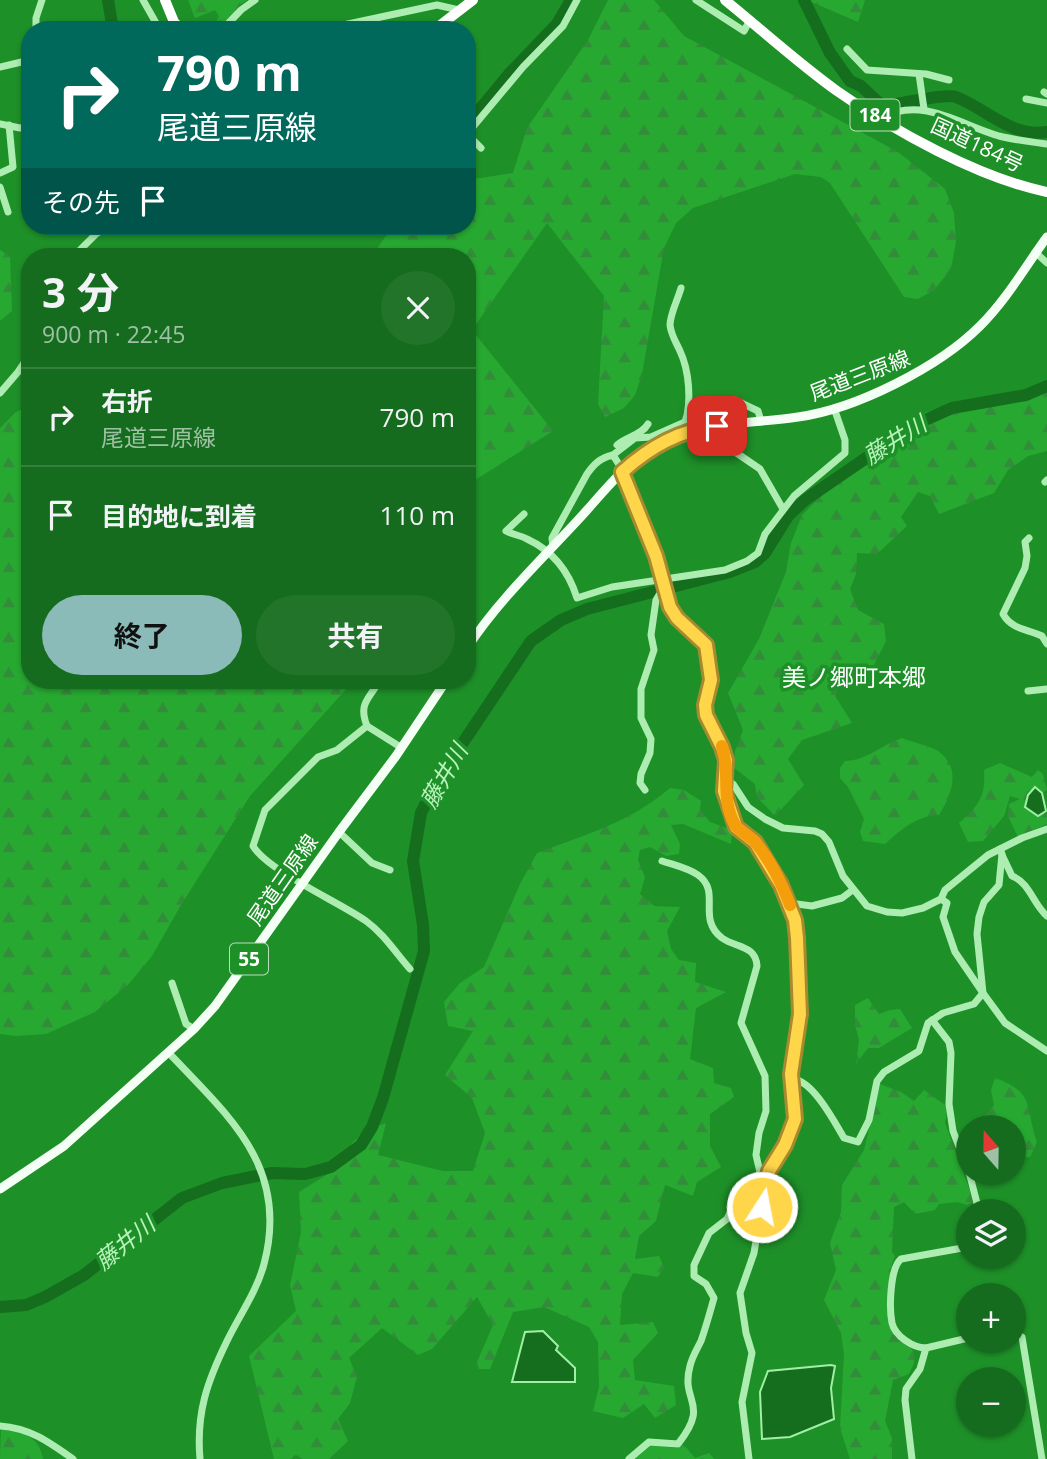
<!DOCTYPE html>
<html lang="ja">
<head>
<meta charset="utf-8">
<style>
	:root { --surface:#166c1e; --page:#23742b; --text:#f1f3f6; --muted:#9ec0a4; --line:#357f3c; --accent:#8bbbb9 }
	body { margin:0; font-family:"Open Sans","Noto Sans JP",sans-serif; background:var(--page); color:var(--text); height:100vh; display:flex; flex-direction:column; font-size:26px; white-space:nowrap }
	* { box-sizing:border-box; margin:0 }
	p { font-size:23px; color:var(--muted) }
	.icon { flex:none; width:38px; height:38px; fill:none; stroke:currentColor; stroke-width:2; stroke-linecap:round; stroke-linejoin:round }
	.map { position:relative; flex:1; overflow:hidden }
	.drawer { position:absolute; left:21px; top:248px; width:455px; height:441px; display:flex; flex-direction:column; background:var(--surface); border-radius:28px; box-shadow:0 2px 5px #0004 }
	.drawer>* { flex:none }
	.banner { position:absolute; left:21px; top:21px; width:455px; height:214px; border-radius:28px; box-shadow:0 2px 5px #0004; background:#00695c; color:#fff; overflow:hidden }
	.needle { width:46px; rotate:340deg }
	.tools { position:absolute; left:956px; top:1115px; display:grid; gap:14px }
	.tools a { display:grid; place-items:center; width:70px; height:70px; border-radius:50%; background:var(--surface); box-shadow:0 2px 5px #0004; font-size:35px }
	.pin { position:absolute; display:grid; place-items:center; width:60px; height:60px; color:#fff; margin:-30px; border-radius:14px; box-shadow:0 4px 10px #0006 }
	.me { position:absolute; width:77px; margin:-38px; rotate:11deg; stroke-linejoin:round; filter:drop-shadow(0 0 5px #0008) }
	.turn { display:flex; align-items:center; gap:24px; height:147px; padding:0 21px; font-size:32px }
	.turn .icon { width:91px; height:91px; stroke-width:2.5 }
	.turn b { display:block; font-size:49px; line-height:60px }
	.then { display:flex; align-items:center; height:66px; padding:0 21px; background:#0003; gap:14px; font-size:26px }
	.round { display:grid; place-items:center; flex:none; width:74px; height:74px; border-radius:37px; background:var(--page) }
	.summary { display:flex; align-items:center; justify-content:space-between; height:119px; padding:0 21px }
	h1 { font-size:42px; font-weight:700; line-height:52px }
	.primary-button { display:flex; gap:14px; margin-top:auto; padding:14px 21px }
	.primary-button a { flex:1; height:80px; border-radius:42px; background:var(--accent); color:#111; font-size:28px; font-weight:700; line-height:80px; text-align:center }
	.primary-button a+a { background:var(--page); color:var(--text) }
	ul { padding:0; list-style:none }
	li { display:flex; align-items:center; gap:21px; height:98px; padding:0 21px; border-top:2px solid var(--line) }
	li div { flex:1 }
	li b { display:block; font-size:26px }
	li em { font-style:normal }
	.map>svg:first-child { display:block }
</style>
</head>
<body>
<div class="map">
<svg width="1047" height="1459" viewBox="0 0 1047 1459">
	<defs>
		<pattern id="grass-tufts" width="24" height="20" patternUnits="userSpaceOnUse" patternTransform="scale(1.75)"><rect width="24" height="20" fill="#27a831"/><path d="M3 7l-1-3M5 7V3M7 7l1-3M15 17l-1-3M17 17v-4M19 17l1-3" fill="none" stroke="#328c39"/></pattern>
		<pattern id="forest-firs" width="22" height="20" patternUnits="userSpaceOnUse" patternTransform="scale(1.75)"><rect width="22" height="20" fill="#27a831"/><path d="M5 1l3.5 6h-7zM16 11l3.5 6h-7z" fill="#328c39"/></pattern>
	</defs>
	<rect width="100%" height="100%" fill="#1e9028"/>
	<path fill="url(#grass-tufts)" d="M650 1445 678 1448 684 1445 695 1458 709 1453 714 1459H634Z"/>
	<g fill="url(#forest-firs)">
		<path d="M188 0H247L240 5 225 24 215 25 219 16 215 10 195 18Z"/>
		<path d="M608 0H654L684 36 898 152 945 189 954 213 956 242 951 269 934 290 918 299 904 297 830 183 821 177 795 174 693 208 676 223 664 248 642 374 635 395 624 408 605 417 598 404 604 296 547 223 472 330 553 431 467 485V257H371L393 226H467V180L513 173 527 128 588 40Z"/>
		<path d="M807 0H865L858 22Z"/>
		<path d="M0 250 10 256 12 311 0 321Z"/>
		<path d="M1047 387V451L1028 456 1008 470 994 493 939 514 930 496 918 492 901 517 907 526 877 554 857 553 856 574 850 589 858 610 884 624 886 641 866 681 844 679 835 696 852 723 802 740 788 759 804 785 775 816 757 797 755 784 734 768 735 751 743 730 728 693 759 639 786 572 791 543 802 515 823 494 891 449 918 415 957 401Z"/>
		<path d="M30 405V681H351L348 687 250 796 181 905 152 956 128 985 95 1012 46 1034 16 1036 0 1034V428L16 412Z"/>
		<path d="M902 738C911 742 931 746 938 751 962 769 952 794 939 815 916 816 902 829 885 844L863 841 860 832 864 819 848 787 840 778V768L845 761C865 761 882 745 902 738Z"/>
		<path d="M1000 763 1032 777 1038 770 1043 774 1047 790 1042 793 1035 787 1028 795 1038 816 1047 813V824L1018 837 1008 816 1009 804 1020 799 1010 796 1004 816 983 841 968 842 959 823C978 806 986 798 984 770Z"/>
		<path d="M670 788 684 790 701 801 700 809 710 822 732 830 731 844 683 824 671 825 680 844 679 854 666 856 650 847 640 850 638 860 645 877 640 894 654 906 680 907 667 931 671 949 679 960 696 963 695 982 726 992 696 1008 690 1059 713 1068 714 1083 731 1088 734 1097 710 1114V1146L721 1167 697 1182 693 1196 665 1185 656 1221 639 1236 635 1259 659 1256 664 1267 658 1277 633 1273 622 1294 620 1325 653 1322 658 1333 633 1360 635 1380 674 1386 676 1405 655 1418 644 1404 623 1418 593 1411 599 1387 598 1342 589 1327 544 1307 513 1312 490 1369H479L477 1362 493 1325 477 1297 432 1349 418 1355 382 1328 349 1358 357 1377 350 1403 338 1419 348 1441 329 1459H303L295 1455 291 1459H274L249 1356 296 1311 290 1285 301 1232 299 1192 339 1167 352 1143 367 1130 386 1123 378 1155 443 1171H473L485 1133 472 1098 445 1075 473 1031 448 1026 444 1002 460 983 484 967 520 884 537 853C587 834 629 823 670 788Z"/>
		<path d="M868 998 879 1014 890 1010 900 1009 912 1028 879 1048H868L856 1064 859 1039 855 1026V1005Z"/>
		<path d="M995 1078C1036 1092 1025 1109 1037 1142L1030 1157H1017L1013 1170V1127H976L994 1105 991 1090Z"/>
		<path d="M880 1084 901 1092 914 1101 924 1090 948 1107 945 1123 974 1202 967 1205 958 1202 939 1204 935 1210 915 1214 904 1202 894 1207 892 1252 895 1256C888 1271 885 1319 893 1333 898 1340 907 1345 914 1351V1363L909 1374 893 1380 885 1421 892 1438V1459H850L840 1428 844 1354 841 1333 824 1300 836 1270 830 1243 841 1212 842 1185 864 1150Z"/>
		<path d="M1 1430C22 1431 39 1436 43 1459H0Z"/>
	</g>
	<g fill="#146e1d" stroke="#a1efa5" stroke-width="2">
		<path d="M1035 787 1042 793 1046 811 1038 816 1025 807 1028 795Z"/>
		<path d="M543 1331 558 1346 556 1350 575 1368V1382H512L525 1332Z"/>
		<path d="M831 1365 835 1366 831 1388 834 1419 790 1437 762 1439 760 1392 768 1371Z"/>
	</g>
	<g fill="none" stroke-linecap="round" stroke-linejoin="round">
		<g stroke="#146e1d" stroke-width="12">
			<path d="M108 0 113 30"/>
			<path d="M804 0 830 53 850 81 861 86 878 102 886 106C899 104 947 93 956 97 987 109 1012 138 1047 132"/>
			<path d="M467 125 509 74 557 24 571 0"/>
			<path d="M0 1307 26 1305 45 1297 84 1275 182 1198 222 1183 272 1173 305 1174 331 1167 361 1145 372 1127 383 1098 424 951 423 925 413 861 421 813 436 783 531 641 561 620 587 609 730 572 755 562 765 553 788 516 805 500 914 425 952 408 1026 395 1047 386"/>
		</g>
		<g stroke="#adedb2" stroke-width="7">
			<path d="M143 0 160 30"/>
			<path d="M696 0 744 31 750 20"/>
			<path d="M36 30V18L42 0"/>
			<path d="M222 30 241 10 255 0"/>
			<path d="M320 30 437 5 459 10"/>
			<path d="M847 49 867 70 926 74 949 80"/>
			<path d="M0 67 30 60"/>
			<path d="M919 74 924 109"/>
			<path d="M1044 92 1047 94"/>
			<path d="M1026 99 1047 103"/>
			<path d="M880 118C923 96 958 124 999 136 1014 140 1031 142 1047 144"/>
			<path d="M0 124 20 128 30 127"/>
			<path d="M481 148 467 134 523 67 563 26 577 0"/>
			<path d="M0 173 13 167 9 125"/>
			<path d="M0 187 8 212"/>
			<path d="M1035 252 1047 263"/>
			<path d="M73 257 97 233 112 226"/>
			<path d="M0 393 18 372 30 354"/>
			<path d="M688 413 699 404 735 400 758 411 761 421"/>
			<path d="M717 426 719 441 760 469 783 509"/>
			<path d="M617 445C626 437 642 435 648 424"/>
			<path d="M613 455 635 438 651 437 685 422C692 402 689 370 680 351 676 342 671 335 670 325 670 314 678 299 681 288"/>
			<path d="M1045 482 1047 480"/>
			<path d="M524 514 506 531C513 535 520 535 527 539 553 551 569 572 577 598L612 587 725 570 747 561 758 553 765 534 794 496 845 453V440L834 408"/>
			<path d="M1029 538 1025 542 1027 556 1025 568 1003 614C1012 630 1028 629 1042 636L1047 644"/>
			<path d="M553 547 552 538 587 474C594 464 600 458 613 455L620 466 656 556 670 607 677 618 706 645 711 680 704 706 706 715 722 747 726 760 724 791 736 827 755 842 781 885 795 920 800 1014 791 1074 795 1119 791 1132 781 1151 737 1198 727 1219 709 1233 694 1265V1276L706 1284 714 1298C710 1312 706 1327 701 1341 697 1349 692 1357 690 1366 680 1403 711 1402 678 1444L649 1442 629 1459"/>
			<path d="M1028 691 1047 689"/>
			<path d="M367 726C358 703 369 700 379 681"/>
			<path d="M402 748 367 726 337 750 318 757 265 810 253 846C268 871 339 902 366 921 384 934 395 952 410 969"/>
			<path d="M726 779 733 784 748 807 765 819 783 828 815 831 822 834 829 842 843 876 867 906 887 912 902 913 923 908 941 899 945 890 988 855 1022 838 1047 829"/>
			<path d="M645 790 640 783 641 774 650 753 651 739 641 718V689L654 650 651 635 656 600 659 595 665 594"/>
			<path d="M339 832 372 863 390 870"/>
			<path d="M1002 855 1012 876C1030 883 1033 904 1047 916"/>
			<path d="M662 861C674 865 688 868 698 875 722 892 696 918 722 938 736 948 756 945 757 966L741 1023 765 1076 766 1111 759 1133 756 1155 762 1181 765 1184"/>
			<path d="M941 899 947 903 943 917 955 952 983 993 1005 1023 1047 1051"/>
			<path d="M789 903 812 906 842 898 850 892"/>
			<path d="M172 983 186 1024 194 1029"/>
			<path d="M932 1020 949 1042 951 1053 949 1104 953 1131 968 1170"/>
			<path d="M168 1052C228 1116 290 1166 264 1264 257 1291 239 1316 227 1341 207 1382 196 1413 200 1459"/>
			<path d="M793 1079C813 1081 834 1121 844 1138L858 1142 869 1120 877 1081 884 1072 919 1051 928 1023 943 1013 974 1004 983 993 977 934 979 917 984 902 999 885 1002 854 1000 849"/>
			<path d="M969 1172 979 1211"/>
			<path d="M1013 1332 1022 1337 1042 1459"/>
			<path d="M926 1348C913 1348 895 1336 892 1323 889 1308 890 1268 901 1259L968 1247"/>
			<path d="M0 1426C30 1428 49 1442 73 1459"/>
			<path d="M749 1459 742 1402 752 1353 746 1333 740 1293 754 1253 765 1184 772 1166"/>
			<path d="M912 1459 905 1400 906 1389 920 1369 926 1348 968 1338"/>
		</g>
		<g stroke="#f4fff5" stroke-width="9">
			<path d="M467 648C498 601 540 561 578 520 603 493 629 458 663 441 705 421 753 424 798 417 856 409 939 367 980 326 1007 299 1025 267 1047 237"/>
			<path d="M0 1189 64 1146 194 1029 215 1006 339 832 396 756 446 681"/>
		</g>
		<g stroke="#fff" stroke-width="10">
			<path d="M165 0 174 22 182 30"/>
			<path d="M725 0C762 30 798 63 837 91 894 131 979 178 1047 192"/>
			<path d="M434 30 473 0"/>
		</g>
	</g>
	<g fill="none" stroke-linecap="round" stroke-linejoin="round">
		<g stroke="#a68a30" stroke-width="18">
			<path id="route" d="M717 426C679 430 650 447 622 472L656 556 670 607 677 618 706 645 711 680 705 705 706 715 722 747 726 760 724 791 736 827 755 842 781 885 795 920 797 938 800 1014 791 1074 795 1119 785 1145 769 1171 762 1207"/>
		</g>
		<use href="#route" stroke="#ffd54a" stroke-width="12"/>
		<path stroke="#f59e0b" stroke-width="12" d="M722 746C731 773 720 798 735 825 740 832 750 836 756 843 770 860 782 884 790 905"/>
	</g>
	<g text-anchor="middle" stroke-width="7" stroke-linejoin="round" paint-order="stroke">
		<g fill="#1e9028" stroke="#bcdebe" stroke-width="2">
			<rect x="850.5" y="99.5" width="49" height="31" rx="5"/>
			<rect x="230" y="943.5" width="38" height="31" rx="5"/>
		</g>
		<g font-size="19" font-weight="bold" fill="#fff">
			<text x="875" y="122">184</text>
			<text x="249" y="966">55</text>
		</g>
		<g font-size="21" fill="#fff" stroke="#1e9028">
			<text transform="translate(977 145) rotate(25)" y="7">国道184号</text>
			<text transform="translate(860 376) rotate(-21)" y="7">尾道三原線</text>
			<text transform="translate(283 880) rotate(-55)" y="7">尾道三原線</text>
		</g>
		<g font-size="23" font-style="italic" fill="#b9f4bd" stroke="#1e9028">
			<text transform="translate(895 440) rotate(-32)" y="8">藤井川</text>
			<text transform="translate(444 776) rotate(-60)" y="8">藤井川</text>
			<text transform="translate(125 1243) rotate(-39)" y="8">藤井川</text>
		</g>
		<g font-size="24" fill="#fff" stroke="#1e9028">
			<text x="854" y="686">美ノ郷町本郷</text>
		</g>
	</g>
</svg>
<div class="tools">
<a><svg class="needle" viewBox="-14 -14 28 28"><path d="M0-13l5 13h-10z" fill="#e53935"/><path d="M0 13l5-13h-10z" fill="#9ec0a4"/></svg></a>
<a><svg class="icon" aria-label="layers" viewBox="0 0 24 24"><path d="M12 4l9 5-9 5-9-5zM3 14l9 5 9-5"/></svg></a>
<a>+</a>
<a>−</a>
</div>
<div class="pin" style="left:717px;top:426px;background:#d93025"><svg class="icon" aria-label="arrive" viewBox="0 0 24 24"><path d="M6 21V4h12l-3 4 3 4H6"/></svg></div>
<svg class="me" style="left:762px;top:1207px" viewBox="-20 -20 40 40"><circle r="17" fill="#ffd54a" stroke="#fff" stroke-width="3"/><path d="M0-11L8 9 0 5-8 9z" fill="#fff"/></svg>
<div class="banner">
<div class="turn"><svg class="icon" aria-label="right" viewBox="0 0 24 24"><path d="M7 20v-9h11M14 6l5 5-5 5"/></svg><div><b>790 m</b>尾道三原線</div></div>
<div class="then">その先<svg class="icon" aria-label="arrive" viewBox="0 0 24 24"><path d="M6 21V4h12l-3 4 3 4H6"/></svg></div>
</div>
<section class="drawer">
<div class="summary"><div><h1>3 分</h1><p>900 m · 22:45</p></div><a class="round"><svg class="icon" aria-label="close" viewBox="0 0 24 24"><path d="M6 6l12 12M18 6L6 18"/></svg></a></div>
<ul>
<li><svg class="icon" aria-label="right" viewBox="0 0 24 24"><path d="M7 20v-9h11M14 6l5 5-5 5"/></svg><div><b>右折</b><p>尾道三原線</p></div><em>790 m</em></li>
<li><svg class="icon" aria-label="arrive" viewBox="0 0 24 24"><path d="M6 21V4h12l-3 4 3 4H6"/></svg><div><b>目的地に到着</b></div><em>110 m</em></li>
</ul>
<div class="primary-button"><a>終了</a><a>共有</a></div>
</section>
</div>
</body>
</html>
